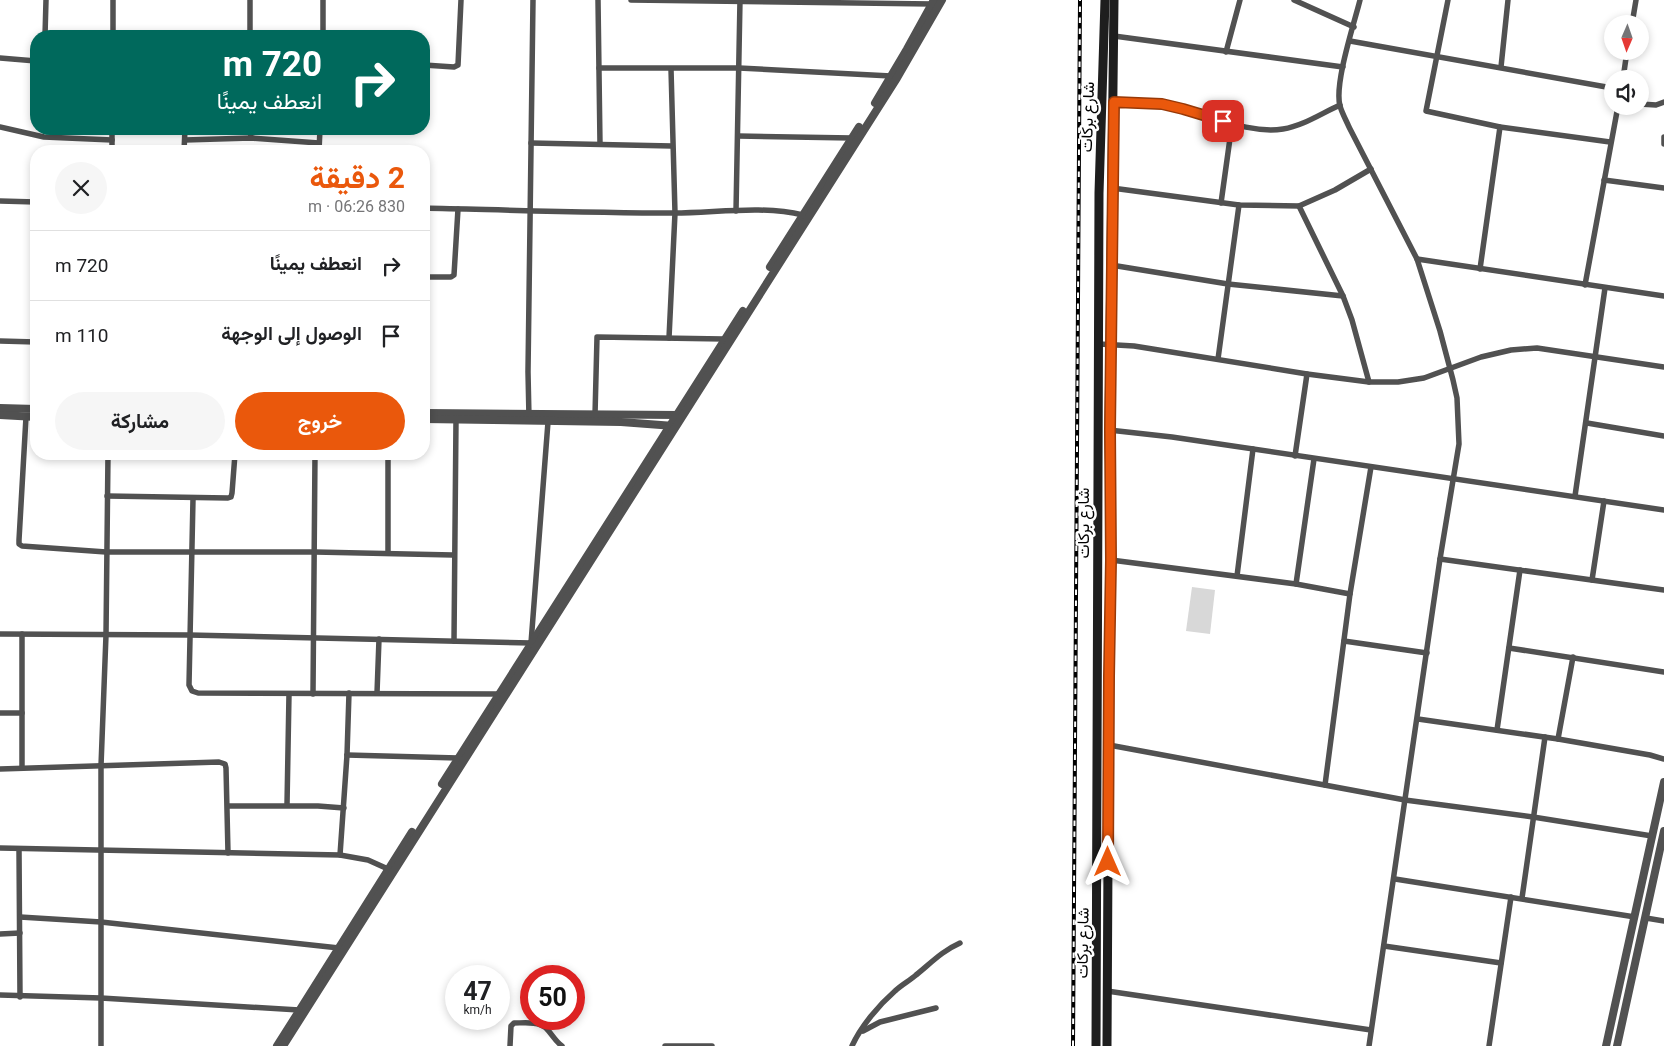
<!DOCTYPE html>
<html lang="ar">
<head>
<meta charset="utf-8">
<style>
	:root { --surface:#fff; --page:#f6f6f6; --text:#202124; --muted:#757577; --line:#e0e0e0; --accent:#ea580c }
	body { margin:0; font-family:Roboto,Vazirmatn,sans-serif; background:var(--page); color:var(--text); direction:rtl; height:100vh; display:flex; flex-direction:column; font-size:19px; white-space:nowrap }
	* { box-sizing:border-box; margin:0 }
	p { font-size:16px; color:var(--muted) }
	.icon { flex:none; width:28px; height:28px; fill:none; stroke:currentColor; stroke-width:2; stroke-linecap:round; stroke-linejoin:round }
	.map { position:relative; flex:1; overflow:hidden; direction:ltr }
	.drawer { position:absolute; left:30px; top:145px; width:400px; height:315px; display:flex; flex-direction:column; background:var(--surface); border-radius:20px; box-shadow:0 2px 8px #0003; direction:rtl }
	.drawer>* { flex:none }
	.banner { position:absolute; left:30px; top:30px; width:400px; height:105px; border-radius:20px; box-shadow:0 2px 8px #0003; direction:rtl; background:#00695c; color:#fff; overflow:hidden }
	.needle { width:32px; rotate:182deg }
	.fabs { position:absolute; left:1604px; top:15px; display:grid; gap:10px }
	.fabs a { display:grid; place-items:center; width:45px; height:45px; border-radius:50%; background:var(--surface); box-shadow:0 2px 8px #0003; font-size:25px }
	.speed { position:absolute; left:445px; top:965px; display:flex; gap:10px; font-size:25px; font-weight:700; text-align:center }
	.speed>* { display:grid; place-content:center; width:65px; height:65px; border-radius:50%; background:var(--surface); box-shadow:0 2px 8px #0003; line-height:1 }
	.speed small { font-size:12px; font-weight:400 }
	.speed .limit { border:8px solid #d22; background:#fff; color:#111 }
	.pin { position:absolute; display:grid; place-items:center; width:42px; height:42px; color:#fff; margin:-21px; border-radius:10px; box-shadow:0 2px 8px #0006 }
	.me { position:absolute; width:55px; margin:-28px; rotate:0deg; stroke-linejoin:round; filter:drop-shadow(0 0 4px #0008) }
	.turn { display:flex; align-items:center; gap:18px; height:105px; padding:0 25px; font-size:22px }
	.turn .icon { width:65px; height:65px; stroke-width:2.5 }
	.turn b { display:block; font-size:35px; line-height:42px }
	.round { display:grid; place-items:center; flex:none; width:52px; height:52px; border-radius:26px; background:var(--page) }
	.head { display:flex; align-items:center; justify-content:space-between; height:85px; padding:0 25px }
	h1 { font-size:30px; font-weight:700; line-height:38px; color:var(--accent) }
	.cta { display:flex; gap:10px; margin-top:auto; padding:10px 25px }
	.cta a { flex:1; height:58px; border-radius:30px; background:var(--accent); color:#fff; font-size:20px; font-weight:700; line-height:58px; text-align:center }
	.cta a+a { background:var(--page); color:var(--text) }
	ul { padding:0; list-style:none }
	li { display:flex; align-items:center; gap:15px; height:70px; padding:0 25px; border-top:1px solid var(--line) }
	li div { flex:1 }
	li b { display:block; font-size:19px }
	li em { font-style:normal }
	.map>svg:first-child { display:block }
</style>
</head>
<body>
<div class="map">
<svg width="1664" height="1046" viewBox="0 0 1664 1046">
	<rect width="100%" height="100%" fill="#fff"/>
	<path fill="#d8d8d8" d="M1192 587 1215 590 1210 634 1186 631Z"/>
	<g fill="none" stroke-linecap="round" stroke-linejoin="round">
		<g stroke="#515151" stroke-width="5.5">
			<path d="M598 0 600 144"/>
			<path d="M631 0 932 4V2"/>
			<path d="M1294 0 1354 27"/>
			<path d="M1360 0C1354 24 1334 84 1340 106 1342 113 1346 120 1349 127L1417 259 1440 331 1453 380 1457 398 1459 444 1440 559 1369 1046"/>
			<path d="M1448 0 1426 111 1500 127 1610 142"/>
			<path d="M1632 24 1636 0"/>
			<path d="M45 36 46 0"/>
			<path d="M113 36V0"/>
			<path d="M250 36V0"/>
			<path d="M323 36V0"/>
			<path d="M1114 36 1343 67"/>
			<path d="M1350 41 1612 88"/>
			<path d="M1226 52 1240 0"/>
			<path d="M0 58 36 61"/>
			<path d="M424 65 454 67 458 65 461 0"/>
			<path d="M1501 67 1508 0"/>
			<path d="M599 68H739L891 76"/>
			<path d="M1623 79 1627 51"/>
			<path d="M1114 102C1137 104 1160 103 1182 109 1214 117 1250 134 1283 129 1303 126 1322 113 1340 105"/>
			<path d="M1640 104 1656 105 1664 102"/>
			<path d="M0 127 44 137 112 140"/>
			<path d="M250 129 251 138"/>
			<path d="M738 136 852 138"/>
			<path d="M1664 137V144"/>
			<path d="M185 140 251 138 319 143"/>
			<path d="M531 143 672 146"/>
			<path d="M112 151V129"/>
			<path d="M184 151 185 129"/>
			<path d="M319 151 320 129"/>
			<path d="M1604 180 1664 188"/>
			<path d="M1112 188 1239 205 1299 206 1335 190 1371 169"/>
			<path d="M0 201 36 202"/>
			<path d="M1221 203 1232 124"/>
			<path d="M1299 206 1343 296 1352 320 1369 382"/>
			<path d="M424 208C507 210 591 213 674 213 716 213 761 205 803 215"/>
			<path d="M736 211 740 0"/>
			<path d="M1417 259 1664 296"/>
			<path d="M1111 265 1228 284 1343 296"/>
			<path d="M1480 269 1500 127"/>
			<path d="M424 277H451L454 275 458 209"/>
			<path d="M1585 285 1618 106"/>
			<path d="M669 338 675 213 671 69"/>
			<path d="M0 341 36 342"/>
			<path d="M1099 344 1134 346 1307 374 1369 382H1398L1424 378 1481 357 1511 350 1537 348 1664 367"/>
			<path d="M1218 359 1239 205"/>
			<path d="M595 415 597 337 724 339"/>
			<path d="M26 417 19 540V544L22 546 106 552H315L453 555"/>
			<path d="M529 418 528 372 533 0"/>
			<path d="M1587 423 1664 436"/>
			<path d="M1109 430 1172 437 1664 510"/>
			<path d="M388 454V553"/>
			<path d="M1295 456 1307 374"/>
			<path d="M107 496 228 498 231 497 232 493 235 454"/>
			<path d="M1575 496 1605 288"/>
			<path d="M193 499 189 685 192 691 198 693 499 694"/>
			<path d="M1440 559 1664 590"/>
			<path d="M1111 560 1296 584 1350 594"/>
			<path d="M1237 576 1253 449"/>
			<path d="M1592 580 1604 501"/>
			<path d="M1296 584 1314 459"/>
			<path d="M0 634 189 635 531 643 548 422"/>
			<path d="M22 634V768"/>
			<path d="M454 641 456 420"/>
			<path d="M1344 641 1427 653"/>
			<path d="M1509 648 1664 672"/>
			<path d="M377 693 379 639"/>
			<path d="M313 694 315 454"/>
			<path d="M0 713H22"/>
			<path d="M1418 719 1558 739 1650 755 1664 759"/>
			<path d="M1497 730 1520 570"/>
			<path d="M1558 739 1573 657"/>
			<path d="M1109 745 1405 800 1533 817 1652 836"/>
			<path d="M347 755 458 758"/>
			<path d="M0 769 219 762 225 764 226 768 228 853"/>
			<path d="M1325 785 1350 594 1371 467"/>
			<path d="M287 805 289 694"/>
			<path d="M228 806H318L344 808"/>
			<path d="M0 848 340 855 368 860 388 869"/>
			<path d="M19 849 20 997"/>
			<path d="M340 855 347 755 349 693"/>
			<path d="M1395 879 1635 917"/>
			<path d="M1522 898 1545 737"/>
			<path d="M20 917 101 922 339 948"/>
			<path d="M1646 918 1664 921"/>
			<path d="M0 934 20 933"/>
			<path d="M1384 946 1501 963"/>
			<path d="M1107 991 1371 1030"/>
			<path d="M0 995 101 998 299 1010"/>
			<path d="M863 1031 880 1022 936 1008"/>
			<path d="M101 1046V766L106 635 108 454"/>
			<path d="M510 1046 511 1026 514 1023C524 1023 538 1021 546 1028 552 1034 555 1041 562 1046"/>
			<path d="M665 1046H712"/>
			<path d="M852 1046C861 1026 879 1005 895 991 901 985 909 981 916 975 931 963 942 951 960 943"/>
			<path d="M1489 1046 1511 897"/>
		</g>
		<g stroke="#515151" stroke-width="8">
			<path d="M875 103 907 49 934 0"/>
			<path d="M770 267 859 127"/>
			<path d="M0 408 36 409"/>
			<path d="M424 413 679 415"/>
			<path d="M0 415 36 417"/>
			<path d="M424 419 621 422 674 426"/>
			<path d="M442 784 743 311"/>
			<path d="M277 1046 412 832"/>
			<path d="M283 1046 897 78 942 0"/>
			<path d="M1606 1046 1664 782"/>
			<path d="M1617 1046 1664 831"/>
		</g>
		<g stroke="#1e1e1e" stroke-width="9">
			<path d="M1096 1046 1099 193 1105 0"/>
			<path d="M1107 1046 1109 676 1111 560 1109 430 1114 0"/>
		</g>
		<g stroke="#000" stroke-width="4">
			<path id="rail" d="M1073 1046 1080 0"/>
		</g>
		<use href="#rail" stroke="#fff" stroke-width="2" stroke-dasharray="5.5" stroke-linecap="butt"/>
	</g>
	<g fill="none" stroke-linecap="round" stroke-linejoin="round">
		<g stroke="#983908" stroke-width="12">
			<path id="route" d="M1108 862 1109 676 1111 560 1110 430 1114 102 1162 104 1183 109 1223 121"/>
		</g>
		<use href="#route" stroke="#ea580c" stroke-width="9"/>
	</g>
	<g text-anchor="middle" stroke-width="5" stroke-linejoin="round" paint-order="stroke">
		<g font-size="16" fill="#000" stroke="#fff">
			<text transform="translate(1087 117) rotate(-88)" y="6">شارع بركات</text>
			<text transform="translate(1083 523) rotate(-90)" y="6">شارع بركات</text>
			<text transform="translate(1082 943) rotate(-89)" y="6">شارع بركات</text>
		</g>
	</g>
</svg>
<div class="fabs">
<a><svg class="needle" viewBox="-14 -14 28 28"><path d="M0-13l5 13h-10z" fill="#e53935"/><path d="M0 13l5-13h-10z" fill="#757577"/></svg></a>
<a><svg class="icon" aria-label="sound" viewBox="0 0 24 24"><path d="M4 9h4l5-4v14l-5-4H4zM17 9q2 3 0 6"/></svg></a>
</div>
<div class="speed"><div>47<small>km/h</small></div><div class="limit">50</div></div>
<div class="pin" style="left:1223px;top:121px;background:#d93025"><svg class="icon" aria-label="arrive" viewBox="0 0 24 24"><path d="M6 21V4h12l-3 4 3 4H6"/></svg></div>
<svg class="me" style="left:1108px;top:862px" viewBox="-20 -20 40 40"><path d="M0-17L14 15 0 8-14 15z" fill="#ea580c" stroke="#fff" stroke-width="4"/></svg>
<div class="banner">
<div class="turn"><svg class="icon" aria-label="right" viewBox="0 0 24 24"><path d="M7 20v-9h11M14 6l5 5-5 5"/></svg><div><b>720 m</b>انعطف يمينًا</div></div>
</div>
<section class="drawer">
<div class="head"><div><h1>2 دقيقة</h1><p>830 m · 06:26</p></div><a class="round"><svg class="icon" aria-label="close" viewBox="0 0 24 24"><path d="M6 6l12 12M18 6L6 18"/></svg></a></div>
<ul>
<li><svg class="icon" aria-label="right" viewBox="0 0 24 24"><path d="M7 20v-9h11M14 6l5 5-5 5"/></svg><div><b>انعطف يمينًا</b></div><em>720 m</em></li>
<li><svg class="icon" aria-label="arrive" viewBox="0 0 24 24"><path d="M6 21V4h12l-3 4 3 4H6"/></svg><div><b>الوصول إلى الوجهة</b></div><em>110 m</em></li>
</ul>
<div class="cta"><a>خروج</a><a>مشاركة</a></div>
</section>
</div>
</body>
</html>
